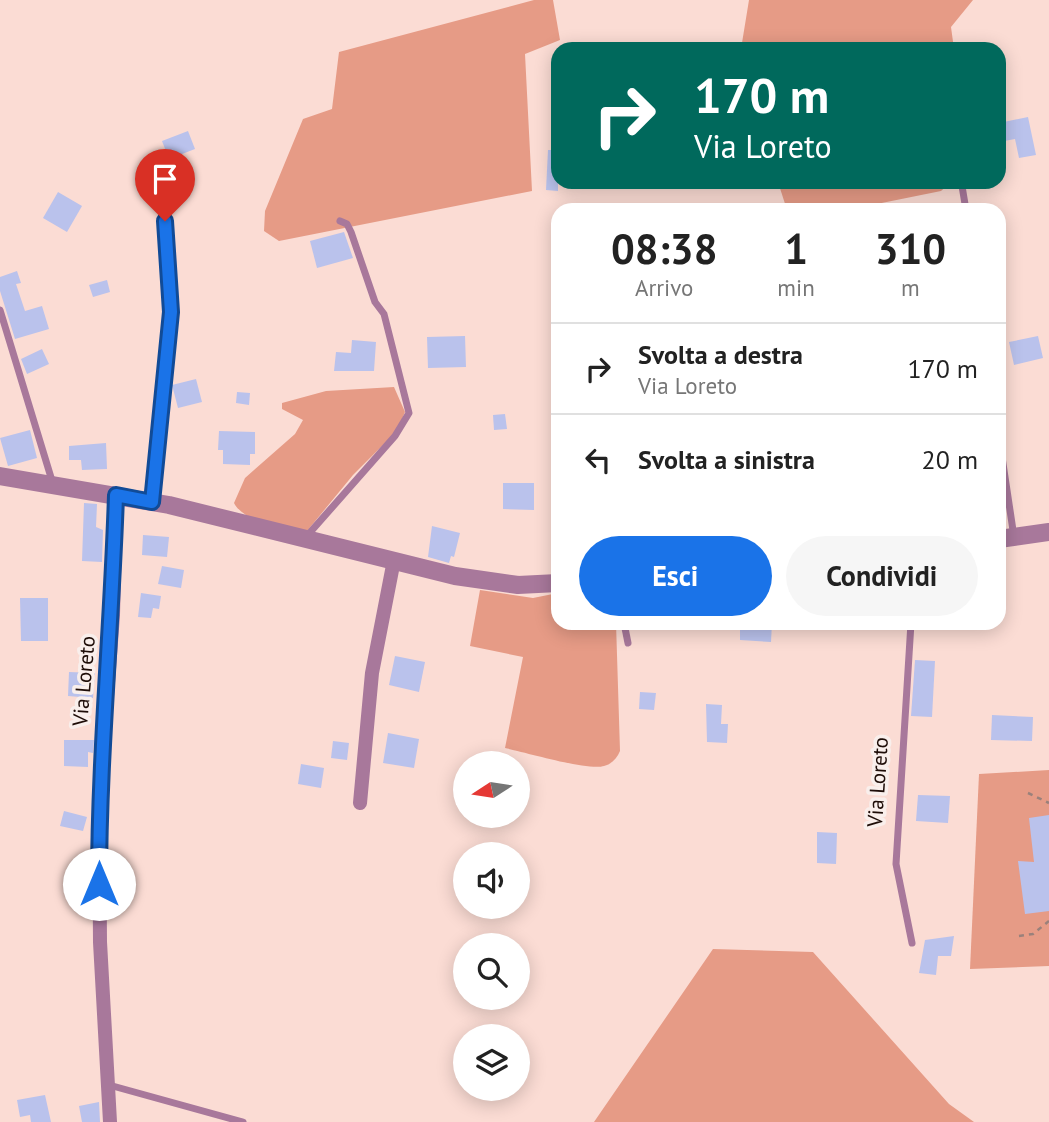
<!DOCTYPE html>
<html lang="it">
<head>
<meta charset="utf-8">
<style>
	:root { --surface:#fff; --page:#f6f6f6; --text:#222; --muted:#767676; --line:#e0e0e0; --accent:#1a73e8 }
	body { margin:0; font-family:"PT Sans",sans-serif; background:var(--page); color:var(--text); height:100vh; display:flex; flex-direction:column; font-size:26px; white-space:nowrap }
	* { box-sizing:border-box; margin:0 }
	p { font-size:23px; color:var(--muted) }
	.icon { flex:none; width:38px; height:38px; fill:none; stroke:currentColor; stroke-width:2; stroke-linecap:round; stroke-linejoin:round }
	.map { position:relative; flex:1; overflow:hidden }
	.sheet { position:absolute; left:551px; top:203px; width:455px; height:427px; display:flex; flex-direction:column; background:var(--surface); border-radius:21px; box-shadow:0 4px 18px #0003 }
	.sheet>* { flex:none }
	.hud { position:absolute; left:551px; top:42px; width:455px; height:147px; border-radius:21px; box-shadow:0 4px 18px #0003; background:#00695c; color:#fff; overflow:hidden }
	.needle { width:46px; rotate:258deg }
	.controls { position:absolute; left:453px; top:751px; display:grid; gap:14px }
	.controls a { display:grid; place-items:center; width:77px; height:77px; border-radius:50%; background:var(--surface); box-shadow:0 4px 18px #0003; font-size:35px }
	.pin { position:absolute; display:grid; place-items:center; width:60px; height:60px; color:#fff; margin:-72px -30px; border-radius:50% 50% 50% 0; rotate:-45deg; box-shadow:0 0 7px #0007 }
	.pin .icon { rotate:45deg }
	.me { position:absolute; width:77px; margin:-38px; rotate:0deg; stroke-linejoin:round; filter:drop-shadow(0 0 5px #0008) }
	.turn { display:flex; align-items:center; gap:24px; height:147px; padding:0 28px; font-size:32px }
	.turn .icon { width:91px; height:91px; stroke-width:2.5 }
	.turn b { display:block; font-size:49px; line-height:60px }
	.eta { display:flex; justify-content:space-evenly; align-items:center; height:119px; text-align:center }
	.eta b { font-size:42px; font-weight:700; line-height:49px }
	.action { display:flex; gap:14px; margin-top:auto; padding:14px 28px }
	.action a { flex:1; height:80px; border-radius:42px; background:var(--accent); color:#fff; font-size:28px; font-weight:700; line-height:80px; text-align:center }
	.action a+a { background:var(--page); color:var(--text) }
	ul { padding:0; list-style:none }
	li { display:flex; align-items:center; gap:21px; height:91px; padding:0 28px; border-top:2px solid var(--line) }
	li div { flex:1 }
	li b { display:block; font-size:26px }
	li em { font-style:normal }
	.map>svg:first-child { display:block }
</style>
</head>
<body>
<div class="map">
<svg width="1049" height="1122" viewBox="0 0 1049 1122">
	<rect width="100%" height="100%" fill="#fbdcd4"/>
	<g fill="#e69b86">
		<path d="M534 0H553L560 40 525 54 532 191 279 241 264 231 265 211 303 119 332 109 339 52Z"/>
		<path d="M749 0H973L951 27 954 49H741Z"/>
		<path d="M778 182H951L941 191 847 210H787Z"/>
		<path d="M394 387 405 412 397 431 353 475 307 531C285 526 245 524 234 503L245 478 295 434 303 420 282 409V403L326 391Z"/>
		<path d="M480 590 533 598 558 593V623H616L620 751C617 758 612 764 604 766 588 771 525 752 505 748L523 657 470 646Z"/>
		<path d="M1049 770V966L970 969 979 774Z"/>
		<path d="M713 949 813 952 949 1104 974 1122H594Z"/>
	</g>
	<g fill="#bac2ec">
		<path d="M1028 117 1036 155 1019 158 1015 139 999 142V123Z"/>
		<path d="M188 131 195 149 169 159 162 141Z"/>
		<path d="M548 150H558V191L546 190Z"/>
		<path d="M58 192 82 206 67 232 43 218Z"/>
		<path d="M344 232 353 258 317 268 310 241Z"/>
		<path d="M17 271 21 283 16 284 25 311 42 306 49 329 15 339 0 291V277Z"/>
		<path d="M107 280 110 292 93 297 89 285Z"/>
		<path d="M465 336 466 367 428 368 427 337Z"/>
		<path d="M1038 336 1043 358 1014 365 1009 342Z"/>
		<path d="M352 340 376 342 374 371H334L336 352 351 353Z"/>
		<path d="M42 349 49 364 27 374 21 359Z"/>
		<path d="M196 379 202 402 178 408 172 385Z"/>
		<path d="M237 392 250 393 249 405 236 403Z"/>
		<path d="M505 414 507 429 494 430 493 415Z"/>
		<path d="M30 430 37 458 8 466 0 438Z"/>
		<path d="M219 431 255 432V454H250V465L223 464V450H218Z"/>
		<path d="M106 443 107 469 82 470 81 460H69V446Z"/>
		<path d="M503 483H534V510L503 509Z"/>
		<path d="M84 503 97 504 96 527 103 530 102 562 82 561Z"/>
		<path d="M432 526 460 533 454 557 451 556 449 563 428 557Z"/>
		<path d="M143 535 169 537 167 557 142 555Z"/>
		<path d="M162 566 184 570 181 588 158 584Z"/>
		<path d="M141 593 161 596 159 609 153 608 151 618 138 617Z"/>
		<path d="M20 598H48V641H21Z"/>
		<path d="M740 623H772L771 642 740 640Z"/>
		<path d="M395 656 425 662 419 692 389 685Z"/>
		<path d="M915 660 935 661 932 717 911 716Z"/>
		<path d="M69 672 95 673 93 698 68 696Z"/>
		<path d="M640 692 656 693 654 710 639 709Z"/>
		<path d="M706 704 722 705 721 724H728L727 743 707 742Z"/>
		<path d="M992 715 1033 717 1032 741 991 740Z"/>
		<path d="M388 733 419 739 414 768 383 763Z"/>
		<path d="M64 740H94L93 753 88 752V767L64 766Z"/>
		<path d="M333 741 349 743 347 760 331 758Z"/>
		<path d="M301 764 324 768 321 788 298 784Z"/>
		<path d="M918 795 950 796 948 823 916 821Z"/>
		<path d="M64 811 87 817 83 831 60 826Z"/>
		<path d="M1049 815V911L1025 914 1018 861 1034 862 1029 818Z"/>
		<path d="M817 832 837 833 836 864 817 863Z"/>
		<path d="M954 936 951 956H938L936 975 919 973 925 940Z"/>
		<path d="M45 1095 51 1122H31L30 1115 20 1117 17 1100Z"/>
		<path d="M99 1102 100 1122H82L79 1106Z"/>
	</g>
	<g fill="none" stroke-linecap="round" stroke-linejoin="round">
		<g stroke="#9a817b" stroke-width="2.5" stroke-dasharray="5 5" stroke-linecap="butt">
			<path d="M1028 793 1049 803"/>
			<path d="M1019 936 1033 934 1049 921"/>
		</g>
		<g stroke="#a8789b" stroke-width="7">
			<path d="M962 186 966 210"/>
			<path d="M0 310 53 484"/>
			<path d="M999 437 1014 537"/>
			<path d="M152 501 171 312 160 194"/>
			<path d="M306 537 395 436 409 413 384 314 375 302 351 232 347 224 340 221"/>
			<path d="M624 623 628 643"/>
			<path d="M911 623 896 864 912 943"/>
			<path d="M109 1085 243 1122"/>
		</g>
		<g stroke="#a8789b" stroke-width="14">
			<path d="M360 803 372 673 394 560"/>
			<path d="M110 1122 100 942 99 804 113 615 116 495"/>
		</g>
		<g stroke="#a8789b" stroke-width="18">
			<path d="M0 476 169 505 455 576 518 585 558 583"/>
			<path d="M999 539 1049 532"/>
		</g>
	</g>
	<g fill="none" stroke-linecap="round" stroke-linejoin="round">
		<g stroke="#114b97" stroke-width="18">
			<path id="route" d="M99 884C99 754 112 625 116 495L152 502 171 312 165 221"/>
		</g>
		<use href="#route" stroke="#1a73e8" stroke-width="12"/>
	</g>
	<g text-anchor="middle" stroke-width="7" stroke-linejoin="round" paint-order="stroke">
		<g font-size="21" fill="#1e0d08" stroke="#f9efec">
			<text transform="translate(84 681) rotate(-85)" y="7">Via Loreto</text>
			<text transform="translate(878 782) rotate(-86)" y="7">Via Loreto</text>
		</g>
	</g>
</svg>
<div class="controls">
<a><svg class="needle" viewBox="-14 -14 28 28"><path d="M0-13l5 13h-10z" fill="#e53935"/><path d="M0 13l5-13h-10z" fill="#767676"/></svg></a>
<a><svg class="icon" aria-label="sound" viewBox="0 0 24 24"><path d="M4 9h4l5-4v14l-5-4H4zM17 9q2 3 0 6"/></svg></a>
<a><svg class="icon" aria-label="search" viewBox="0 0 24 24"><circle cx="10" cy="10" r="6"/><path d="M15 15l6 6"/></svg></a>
<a><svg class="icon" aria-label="layers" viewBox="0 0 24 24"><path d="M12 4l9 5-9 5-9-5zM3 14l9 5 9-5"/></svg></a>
</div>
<div class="pin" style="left:165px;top:221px;background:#d93025"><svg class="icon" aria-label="arrive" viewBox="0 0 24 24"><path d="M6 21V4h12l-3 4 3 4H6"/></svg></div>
<svg class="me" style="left:99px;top:884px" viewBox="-20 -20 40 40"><circle r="19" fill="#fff"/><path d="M0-13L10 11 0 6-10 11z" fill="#1a73e8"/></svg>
<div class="hud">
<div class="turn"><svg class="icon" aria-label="right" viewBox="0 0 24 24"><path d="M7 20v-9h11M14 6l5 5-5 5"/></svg><div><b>170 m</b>Via Loreto</div></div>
</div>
<section class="sheet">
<div class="eta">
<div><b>08:38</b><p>Arrivo</p></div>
<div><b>1</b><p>min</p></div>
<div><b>310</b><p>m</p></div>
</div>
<ul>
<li><svg class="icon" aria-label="right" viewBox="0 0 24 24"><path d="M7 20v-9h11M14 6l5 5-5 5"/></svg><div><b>Svolta a destra</b><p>Via Loreto</p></div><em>170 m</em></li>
<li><svg class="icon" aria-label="left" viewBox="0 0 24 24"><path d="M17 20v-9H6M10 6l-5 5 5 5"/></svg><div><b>Svolta a sinistra</b></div><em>20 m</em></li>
</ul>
<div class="action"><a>Esci</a><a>Condividi</a></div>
</section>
</div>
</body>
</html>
